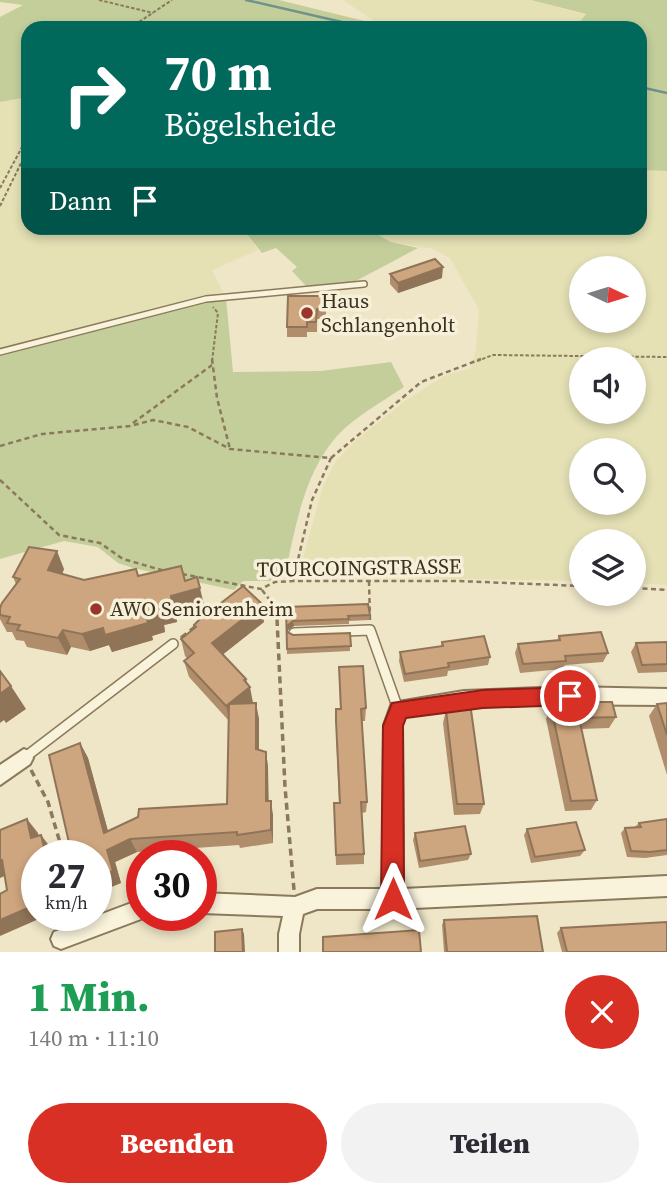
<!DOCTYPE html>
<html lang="de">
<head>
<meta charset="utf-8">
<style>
	:root { --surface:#fff; --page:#f2f2f3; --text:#2b2b33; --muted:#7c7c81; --accent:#d93025 }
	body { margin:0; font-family:"Source Serif 4",serif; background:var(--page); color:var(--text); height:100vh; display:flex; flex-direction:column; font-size:26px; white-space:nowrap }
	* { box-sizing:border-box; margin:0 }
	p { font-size:23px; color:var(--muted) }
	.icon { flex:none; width:38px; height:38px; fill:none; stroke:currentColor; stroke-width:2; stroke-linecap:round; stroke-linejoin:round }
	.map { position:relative; height:952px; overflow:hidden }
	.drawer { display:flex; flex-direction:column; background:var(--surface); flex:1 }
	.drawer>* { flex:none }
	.hud { position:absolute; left:21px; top:21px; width:626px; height:214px; border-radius:21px; box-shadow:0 4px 10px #0003; background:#00695c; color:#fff; overflow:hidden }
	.needle { width:46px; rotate:94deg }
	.tools { position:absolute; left:569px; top:256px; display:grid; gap:14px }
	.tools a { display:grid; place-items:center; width:77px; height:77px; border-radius:50%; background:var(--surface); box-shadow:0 4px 10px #0003; font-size:35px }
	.speed { position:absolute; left:21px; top:840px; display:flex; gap:14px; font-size:35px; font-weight:700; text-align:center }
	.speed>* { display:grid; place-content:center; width:91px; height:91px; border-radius:50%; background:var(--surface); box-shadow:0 4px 10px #0003; line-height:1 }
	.speed small { font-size:18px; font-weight:400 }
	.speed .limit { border:10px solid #d22; background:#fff; color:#111 }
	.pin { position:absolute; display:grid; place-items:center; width:60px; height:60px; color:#fff; margin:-30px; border:4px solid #fff; border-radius:50%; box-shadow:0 2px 7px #0007 }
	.me { position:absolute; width:77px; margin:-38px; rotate:0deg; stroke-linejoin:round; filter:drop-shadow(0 0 5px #0008) }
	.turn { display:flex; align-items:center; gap:24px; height:147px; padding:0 28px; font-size:32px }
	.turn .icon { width:91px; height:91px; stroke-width:2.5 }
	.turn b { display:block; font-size:49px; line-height:60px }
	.then { display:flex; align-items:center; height:66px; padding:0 28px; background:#0003; gap:14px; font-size:26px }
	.round { display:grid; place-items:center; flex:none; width:74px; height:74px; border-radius:37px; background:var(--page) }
	.overview { display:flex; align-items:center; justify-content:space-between; height:119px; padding:0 28px }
	h1 { font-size:42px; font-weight:800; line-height:52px; color:#1e9e55 }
	.button { display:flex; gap:14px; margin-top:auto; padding:14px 28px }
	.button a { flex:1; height:80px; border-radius:42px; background:var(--accent); color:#fff; font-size:28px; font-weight:800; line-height:80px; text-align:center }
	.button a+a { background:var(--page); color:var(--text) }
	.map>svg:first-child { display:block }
</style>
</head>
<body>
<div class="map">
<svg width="667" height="952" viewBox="0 0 667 952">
	<rect width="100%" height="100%" fill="#efe6c8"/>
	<g fill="#e5e1b5" fill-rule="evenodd">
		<path d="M343 0H531L586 15 575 28H393L381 26Z"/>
		<path d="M28 97V228H242L258 250 212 270 223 292 0 349V102Z"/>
		<path d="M641 170 667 171V585L634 583V541H581V581L298 576 323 486 336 461 356 440 405 401 444 376 471 368 476 349 479 310 450 258 433 249 391 242 366 228H640ZM581 268H634V320H581ZM581 359H634V411H581ZM581 450H634V502H581Z"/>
	</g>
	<g fill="#c4ce9b">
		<path d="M0 0H279L393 28H28V97L0 102V17L23 5 0 2Z"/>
		<path d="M531 0H667V171L641 170 640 28H575L586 14Z"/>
		<path d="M242 228H366L391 242 418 248 354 282 307 287 292 271 297 267 276 248 262 253Z"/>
		<path d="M226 298 233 372 321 371 391 362 404 387C382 402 356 416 338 435 304 472 296 526 285 574L279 572 270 581H243L234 590 133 568 118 563 98 547 64 541 0 559V354Z"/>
	</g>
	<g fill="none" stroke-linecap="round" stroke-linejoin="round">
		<g stroke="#6f928c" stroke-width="2.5">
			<path d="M246 0 368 28"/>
			<path d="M640 87 667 93"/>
		</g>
		<g stroke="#8b795c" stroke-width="8">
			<path id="lane-far1" d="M0 352 206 299 364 284"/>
		</g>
		<g stroke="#8b795c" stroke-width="12">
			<g id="lane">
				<path d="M294 633 370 630 398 709"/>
				<path d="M24 758 173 644"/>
			</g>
		</g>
		<g stroke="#8b795c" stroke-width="4">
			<g id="street">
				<path d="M567 687 667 689V705L498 704 404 716 402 725 403 889 667 876V896L393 909H317L303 914 299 934V952H279V934L283 916 201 913V893L295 897 317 889H383L384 725 392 703 464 691Z"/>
				<path d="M24 749 30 752 33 758 30 764 0 785V765Z"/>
				<path d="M142 899V915L149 916 61 949 54 946 51 939 54 932Z"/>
			</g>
		</g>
		<g stroke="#8b795c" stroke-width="2" stroke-dasharray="3.5 2" stroke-linecap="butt">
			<path d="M99 0 153 13"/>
			<path d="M130 28 172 0"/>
			<path d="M0 188 28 136"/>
			<path d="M0 206 28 149"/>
			<path d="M212 361 218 313 213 307"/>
			<path d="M477 361 493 355 667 357"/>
		</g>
		<g stroke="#8b795c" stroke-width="2.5" stroke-dasharray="5 3.5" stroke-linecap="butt">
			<path d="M212 359 217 398 230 449"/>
			<path d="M133 423 212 365"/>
			<path d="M0 446 42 434 130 426 153 420 188 427 230 449 331 458 312 500 293 581"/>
			<path d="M331 458 421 382 481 359"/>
			<path d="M0 480 59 535 100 543 123 559 165 571"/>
			<path d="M182 574 261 589 275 582 293 581H458L581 586"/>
			<path d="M369 581 370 620"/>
			<path d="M634 588 667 590"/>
			<path d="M262 590 272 603 278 620"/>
		</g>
		<g stroke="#8b795c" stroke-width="3.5" stroke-dasharray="7 4.5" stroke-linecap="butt">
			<path d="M277 619 285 787 294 890"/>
			<path d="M181 638 195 627"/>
			<path d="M31 770 48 802 64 856"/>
		</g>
		<use href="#lane-far1" stroke="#f9f3db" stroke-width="5"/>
		<use href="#lane" stroke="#f9f3db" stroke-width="9"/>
		<use href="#street" fill="#f9f3db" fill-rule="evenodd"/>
	</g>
	<g fill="#b08e6c">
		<path d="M390 274 442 278 398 293 390 284Z"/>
		<path d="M326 296V319H317V332H307V337H287V327Z"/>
		<path d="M64 569 62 574 84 580 136 569 139 576 185 581 204 605 176 613 177 622 164 625 165 632 152 636 153 640 112 652 109 645 90 651 71 647 67 655 27 647 24 641 16 640 12 632H7L0 619V608L16 584 13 577Z"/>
		<path d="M286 607 370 615 369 620 349 621V624L294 626 288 630V632L293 635 350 633V651L287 654Z"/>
		<path d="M264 622 223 654 246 679 253 703 259 719V750L266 752 268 767V801L273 815V843L240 848 239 845 137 852 115 862 121 883 96 893V856L80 743 88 758 108 831 227 804 229 721 189 677 184 661 187 658 185 656 181 639 195 628 194 625Z"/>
		<path d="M559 636 608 653 603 662 565 665 562 669 520 673 515 653 518 644 557 641Z"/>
		<path d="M442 642 490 657 488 665 448 671 447 676 404 682 399 661 400 652 441 646Z"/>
		<path d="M667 642V672L638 673 631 652 636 643Z"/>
		<path d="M339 667 366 708 365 721H362L367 802 366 812 362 813 364 854V864L336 865 334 814 339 803 336 733V709H340Z"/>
		<path d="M596 702 616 717 609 728 581 729 597 800 591 810 565 811 546 719 551 707 594 706Z"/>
		<path d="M667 703V775L649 716 657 704Z"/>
		<path d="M446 710 484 804 480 814 454 815 443 723Z"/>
		<path d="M667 819V855L645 858 627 857 621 833 625 828 635 827 639 823Z"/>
		<path d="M527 829 585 850 580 856 531 863 524 835Z"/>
		<path d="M415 833 471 854 468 860 419 868 413 840Z"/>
		<path d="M444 920 543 952H444L442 925Z"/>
		<path d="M561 928 667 952H562L557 933Z"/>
	</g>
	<g fill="#907458">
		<path d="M443 267 442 278 398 293V283Z"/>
		<path d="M57 551 64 569 56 588 48 570Z"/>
		<path d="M200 588 204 605 176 613 177 622 164 625 165 632 152 636 153 640 112 652 109 645 90 651 82 634 103 628 159 608 171 596Z"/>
		<path d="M262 604 264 622 216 660 212 643Z"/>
		<path d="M293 621 294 626 288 630 287 626Z"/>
		<path d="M63 630 71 647 67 655 58 638Z"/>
		<path d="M246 679 248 689 250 687 253 703 230 722 226 706Z"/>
		<path d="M11 686 26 709 6 723 4 720 0 723V694Z"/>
		<path d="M256 703 259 719V764L256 749Z"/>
		<path d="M80 743 88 758 112 846 104 833Z"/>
		<path d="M266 752 268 767 269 815 266 801Z"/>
		<path d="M271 801 273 815V843L271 830Z"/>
		<path d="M27 819 38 833 42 851 31 838Z"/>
		<path d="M41 835 51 848 53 856H46Z"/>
		<path d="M130 839 137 852 115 862 121 883 96 893V878L107 850Z"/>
		<path d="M0 860H2L14 872 0 878Z"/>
		<path d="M37 904V915H48L0 936V920Z"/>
		<path d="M242 929 244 934 245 952H243Z"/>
	</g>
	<g fill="#cda57e" stroke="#907458" stroke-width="2">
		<path d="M435 259 443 267 398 283 390 274Z"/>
		<path d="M288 296H326V309H317L316 322H307V327H287Z"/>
		<path d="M29 547 57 551 48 570 84 580 136 569 138 576 181 566 185 581 197 577 200 588 171 596 172 605 159 608 160 615 147 619 148 623 105 635 103 628 82 634 63 630 58 638 17 630 20 625 7 623 10 617 0 615V608L2 603 20 579 13 577Z"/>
		<path d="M243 586 262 604 212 643 246 679 244 680 250 687 226 706 184 661 194 653 181 639 196 627 194 625 199 620Z"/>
		<path d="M368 604 370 615 348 616 349 619 293 621 287 626V632L293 635 350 633 351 646 287 649 286 607Z"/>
		<path d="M601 632 608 653 565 656 566 661 523 664 518 644 560 640 559 636Z"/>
		<path d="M484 636 490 657 448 663 449 667 405 674 400 652 443 646 442 642Z"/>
		<path d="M667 642V664L642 665 636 643Z"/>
		<path d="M363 666 366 708 361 709 367 802H361L364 854 336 855 334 803H340L336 721V709H341L339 667Z"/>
		<path d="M0 671 11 686 0 694Z"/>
		<path d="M596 702H612L616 717 579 718 597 800 571 801 551 707 597 706Z"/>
		<path d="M256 703V749L266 752V801H271V830L237 835V832L130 839 107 850 113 871 96 878V856H72L49 755 80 743 104 833 138 817 139 809 227 804 229 704Z"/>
		<path d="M667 703V735L657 704Z"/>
		<path d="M446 710H471L484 804H457Z"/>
		<path d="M27 819 31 838 41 835 46 856H37V904L0 920V894L7 890 2 860H0V830Z"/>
		<path d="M667 819V850L650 852 631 851 625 828 641 827 639 823Z"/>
		<path d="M576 822 585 850 535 857 527 829Z"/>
		<path d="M465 826 471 854 420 861 415 833Z"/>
		<path d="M537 916 543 952H447L444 920Z"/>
		<path d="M667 922V952H567L561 928Z"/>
		<path d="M242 929 243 952H215V932Z"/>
		<path d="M419 930 421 952H323V937Z"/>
	</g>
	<path fill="#d93025" stroke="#8d1f18" stroke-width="2" d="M570 687 577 689 580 696 577 702 570 705 483 708 406 718 403 726 404 899 401 907 393 911 385 907 381 899 383 726 392 703 483 690Z"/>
	<g fill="#9b342c" stroke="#f6f0d8" stroke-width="2.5">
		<circle cx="307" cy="313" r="7"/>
		<circle cx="96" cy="609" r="7"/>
	</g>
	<g text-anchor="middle" stroke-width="7" stroke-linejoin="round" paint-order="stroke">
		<g font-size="21" fill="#3c3020" stroke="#f6f0d8" text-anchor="start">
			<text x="321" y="308">Haus<tspan x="321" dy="24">Schlangenholt</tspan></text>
			<text x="110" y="616">AWO Seniorenheim</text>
		</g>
		<g font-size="21" fill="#3c3020" stroke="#f6f0d8">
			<text transform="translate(359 568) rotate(-1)" y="7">TOURCOINGSTRASSE</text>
		</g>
	</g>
</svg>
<div class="tools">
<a><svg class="needle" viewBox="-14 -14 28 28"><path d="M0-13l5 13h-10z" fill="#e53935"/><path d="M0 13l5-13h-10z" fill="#7c7c81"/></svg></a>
<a><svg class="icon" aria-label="sound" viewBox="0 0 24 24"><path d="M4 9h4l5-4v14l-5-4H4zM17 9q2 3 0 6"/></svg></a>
<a><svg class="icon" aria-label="search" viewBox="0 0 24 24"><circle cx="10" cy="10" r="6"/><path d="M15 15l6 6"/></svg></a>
<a><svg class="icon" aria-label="layers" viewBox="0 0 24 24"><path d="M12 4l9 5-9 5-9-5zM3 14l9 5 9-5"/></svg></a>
</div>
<div class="speed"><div>27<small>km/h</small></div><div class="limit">30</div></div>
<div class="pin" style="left:570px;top:696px;background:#d93025"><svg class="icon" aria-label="arrive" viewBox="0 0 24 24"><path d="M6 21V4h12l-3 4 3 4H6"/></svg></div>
<svg class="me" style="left:393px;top:899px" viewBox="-20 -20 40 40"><path d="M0-17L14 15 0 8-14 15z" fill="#d93025" stroke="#fff" stroke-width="4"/></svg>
<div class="hud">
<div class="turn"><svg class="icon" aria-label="right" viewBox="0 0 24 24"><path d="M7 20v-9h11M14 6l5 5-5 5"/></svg><div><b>70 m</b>Bögelsheide</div></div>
<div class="then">Dann<svg class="icon" aria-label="arrive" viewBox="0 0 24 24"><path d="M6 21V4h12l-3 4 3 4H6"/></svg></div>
</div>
</div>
<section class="drawer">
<div class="overview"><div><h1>1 Min.</h1><p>140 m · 11:10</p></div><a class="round" style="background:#d93025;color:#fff"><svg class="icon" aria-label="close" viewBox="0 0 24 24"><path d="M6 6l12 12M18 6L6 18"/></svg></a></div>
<div class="button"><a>Beenden</a><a>Teilen</a></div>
</section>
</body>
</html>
